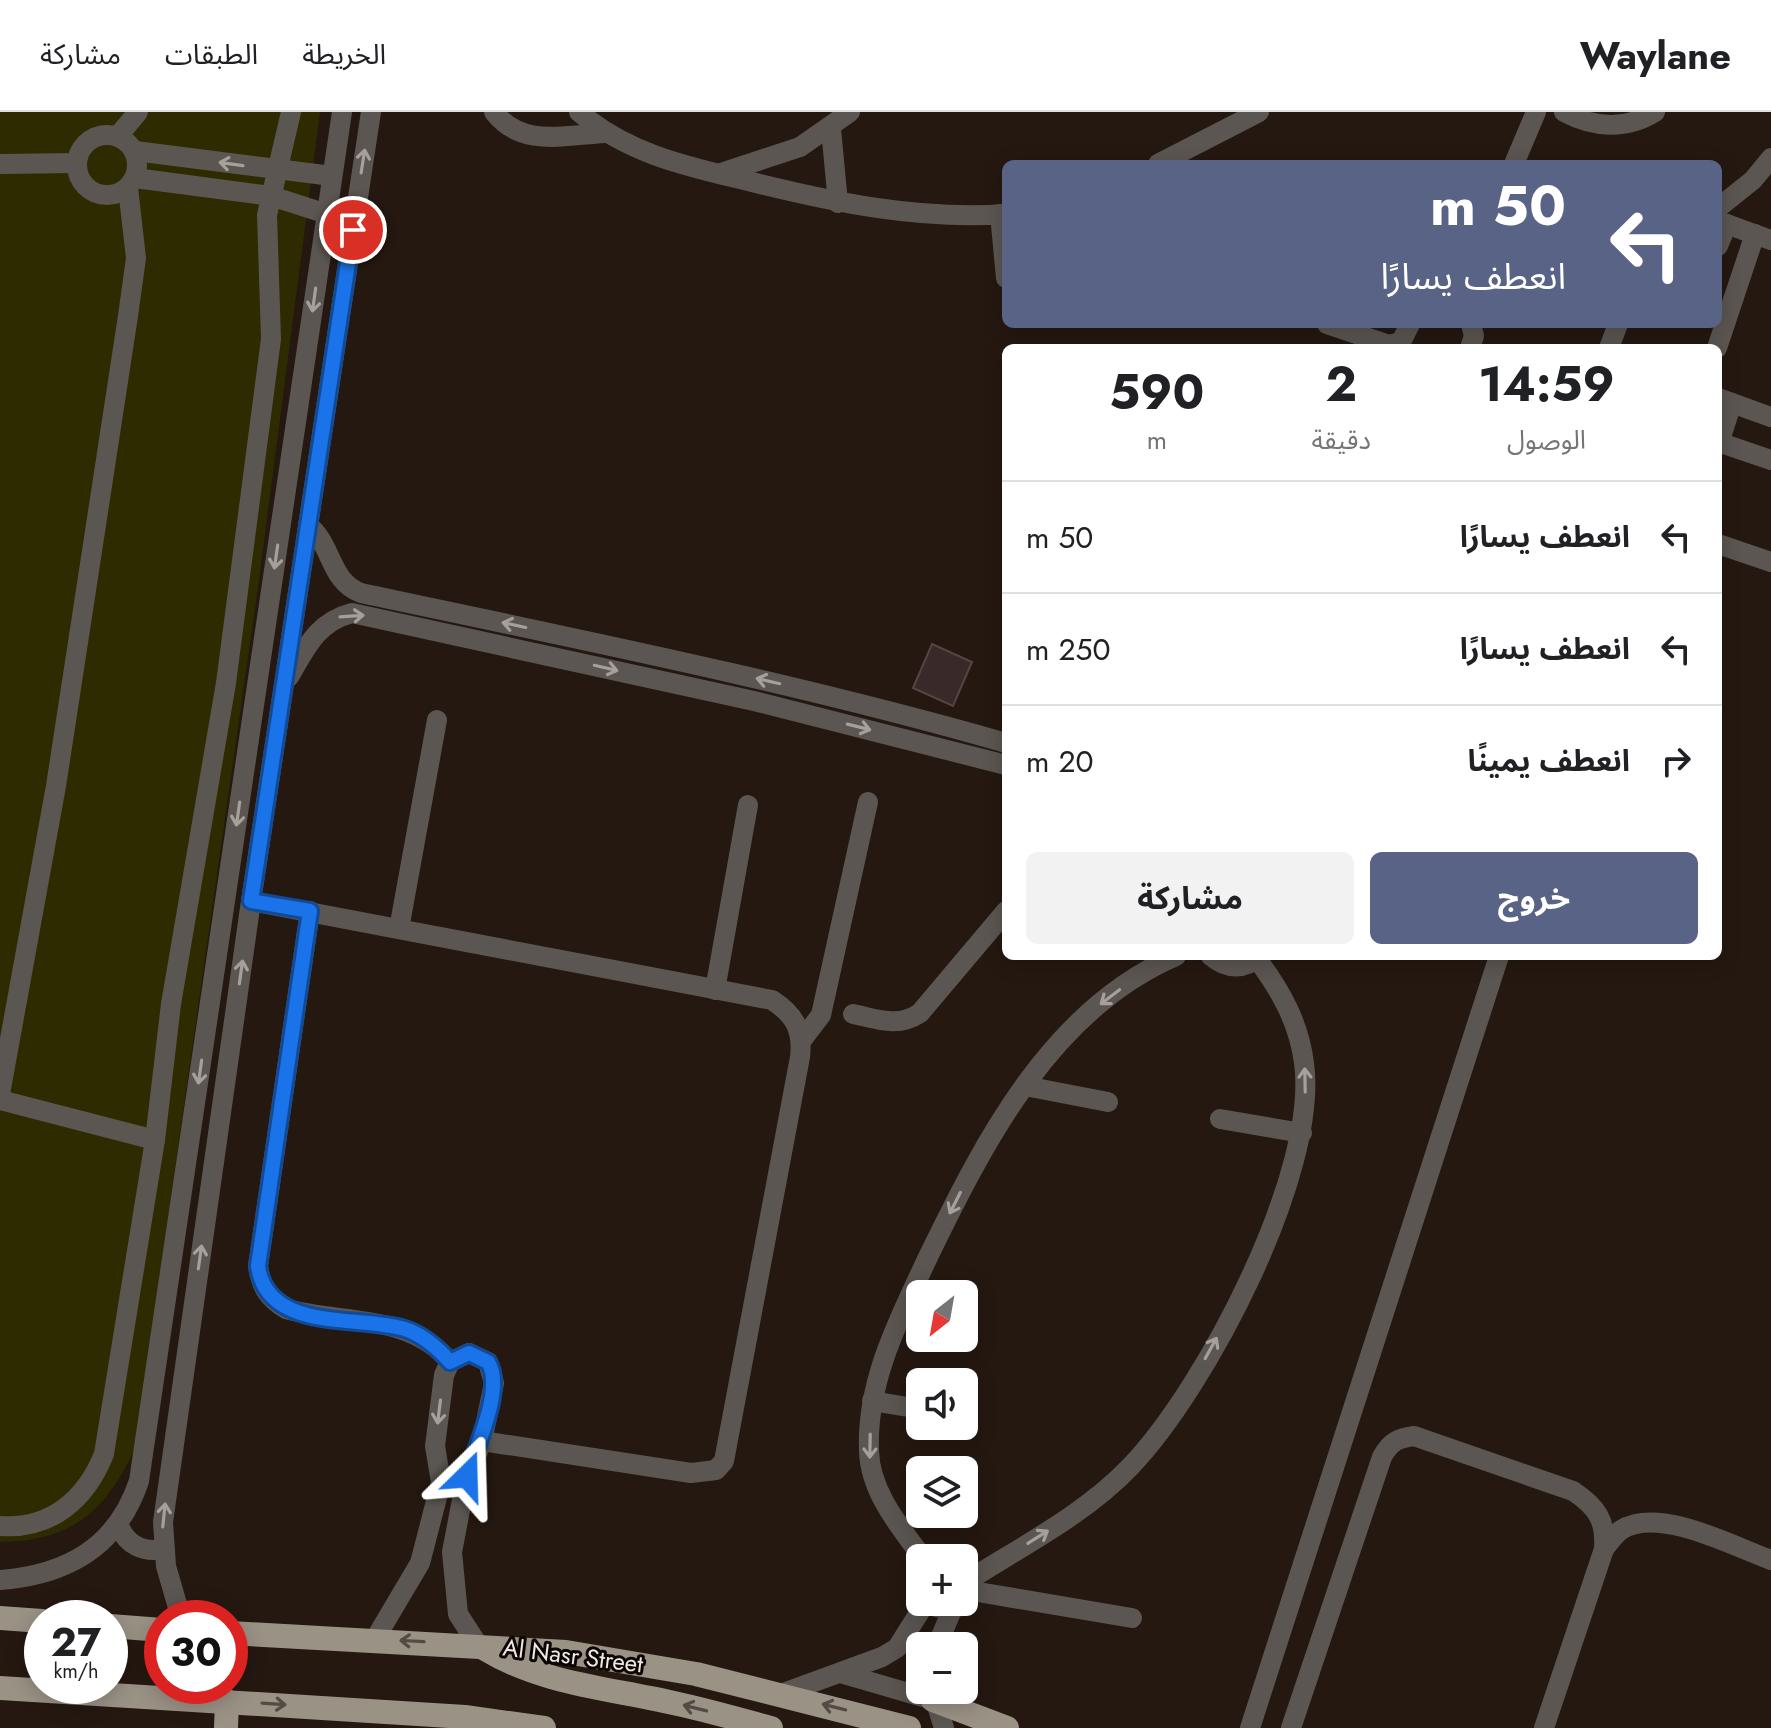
<!DOCTYPE html>
<html lang="ar">
<head>
<meta charset="utf-8">
<style>
	:root { --surface:#fff; --page:#f2f2f2; --text:#202124; --muted:#757577; --line:#e0e0e0; --accent:#586386 }
	body { margin:0; font-family:Jost,"Noto Sans Arabic",sans-serif; background:var(--page); color:var(--text); direction:rtl; height:100vh; display:flex; flex-direction:column; font-size:30px; white-space:nowrap }
	* { box-sizing:border-box; margin:0 }
	p { font-size:26px; color:var(--muted) }
	.icon { flex:none; width:44px; height:44px; fill:none; stroke:currentColor; stroke-width:2; stroke-linecap:round; stroke-linejoin:round }
	.map { position:relative; flex:1; overflow:hidden; direction:ltr }
	.details { position:absolute; left:1002px; top:232px; width:720px; height:616px; display:flex; flex-direction:column; background:var(--surface); border-radius:12px; box-shadow:0 4px 20px #0003; direction:rtl }
	.details>* { flex:none }
	.top-card { position:absolute; left:1002px; top:48px; width:720px; height:168px; border-radius:12px; box-shadow:0 4px 20px #0003; direction:rtl; background:#586386; color:#fff; overflow:hidden }
	.needle { width:52px; rotate:211deg }
	.buttons { position:absolute; left:906px; top:1168px; display:grid; gap:16px }
	.buttons a { display:grid; place-items:center; width:72px; height:72px; border-radius:12px; background:var(--surface); box-shadow:0 4px 20px #0003; font-size:40px }
	.speed { position:absolute; left:24px; top:1488px; display:flex; gap:16px; font-size:40px; font-weight:700; text-align:center }
	.speed>* { display:grid; place-content:center; width:104px; height:104px; border-radius:50%; background:var(--surface); box-shadow:0 4px 20px #0003; line-height:1 }
	.speed small { font-size:20px; font-weight:400 }
	.speed .limit { border:12px solid #d22; background:#fff; color:#111 }
	.pin { position:absolute; display:grid; place-items:center; width:68px; height:68px; color:#fff; margin:-34px; border:4px solid #fff; border-radius:50%; box-shadow:0 2px 8px #0007 }
	.me { position:absolute; width:88px; margin:-44px; rotate:22deg; stroke-linejoin:round; filter:drop-shadow(0 0 6px #0008) }
	.turn { display:flex; align-items:center; gap:28px; height:168px; padding:0 24px; font-size:36px }
	.turn .icon { width:104px; height:104px; stroke-width:2.5 }
	.turn b { display:block; font-size:56px; line-height:68px }
	.eta { display:flex; justify-content:space-evenly; align-items:center; height:136px; text-align:center }
	.eta b { font-size:48px; font-weight:700; line-height:56px }
	.cta { display:flex; gap:16px; margin-top:auto; padding:16px 24px }
	.cta a { flex:1; height:92px; border-radius:12px; background:var(--accent); color:#fff; font-size:32px; font-weight:700; line-height:92px; text-align:center }
	.cta a+a { background:var(--page); color:var(--text) }
	ul { padding:0; list-style:none }
	li { display:flex; align-items:center; gap:24px; height:112px; padding:0 24px; border-top:2px solid var(--line) }
	li div { flex:1 }
	li b { display:block; font-size:30px }
	li em { font-style:normal }
	header { display:flex; align-items:center; gap:48px; box-sizing:border-box; height:112px; padding:0 40px; background:var(--surface); border-bottom:2px solid var(--line) }
	header strong { font-size:38px }
	nav { display:flex; gap:44px; margin-inline-start:auto; font-size:28px }
	.map>svg:first-child { display:block }
</style>
</head>
<body>
<header>
<strong>Waylane</strong>
<nav><a>الخريطة</a><a>الطبقات</a><a>مشاركة</a></nav>
</header>
<div class="map">
<svg width="1771" height="1616" viewBox="0 0 1771 1616">
	<rect width="100%" height="100%" fill="#251811"/>
	<path fill="#2e2b00" d="M0 0H320L259 468 135 1336C106 1400 71 1429 0 1430Z"/>
	<path fill="#392928" stroke="#564443" stroke-width="2" d="M932 532 972 550 953 594 913 576Z"/>
	<g fill="none" stroke-linecap="round" stroke-linejoin="round">
		<g stroke="#5b5651" stroke-width="20">
			<path d="M494 0C522 36 564 23 605 21"/>
			<path d="M579 0C629 43 690 55 752 70 837 91 919 108 1006 102"/>
			<path d="M1564 0C1594 16 1626 18 1655 0"/>
			<path d="M831 17 838 91"/>
			<circle cx="107" cy="53" r="30"/>
			<path d="M118 24 138 0"/>
			<path d="M135 39 332 64"/>
			<path d="M0 52 77 51"/>
			<path d="M1158 52 1259 0"/>
			<path d="M1514 52 1536 0"/>
			<path d="M721 61 800 35 850 0"/>
			<path d="M135 66 271 84 327 102"/>
			<path d="M1718 96 1753 68 1771 46"/>
			<path d="M1000 102 1006 166"/>
			<path d="M1718 109 1771 128"/>
			<path d="M1718 134 1727 112"/>
			<path d="M1327 212 1389 233 1401 230 1410 212"/>
			<path d="M1470 236 1474 224 1471 212"/>
			<path d="M1609 236 1618 212"/>
			<path d="M1717 236 1755 122"/>
			<path d="M1718 286 1771 305"/>
			<path d="M1718 330 1771 348"/>
			<path d="M1719 331 1732 291"/>
			<path d="M308 413C333 433 329 469 361 481 577 527 793 570 1006 631"/>
			<path d="M1718 432 1771 450"/>
			<path d="M289 565C306 536 317 510 352 501L754 589 1006 653"/>
			<path d="M251 789 772 888C795 903 803 918 800 945L724 1349 716 1358 691 1361 482 1329"/>
			<path d="M310 799 258 1154C261 1175 268 1186 286 1197 342 1212 410 1201 450 1250"/>
			<path d="M399 817 437 608"/>
			<path d="M1211 844C1227 858 1245 858 1260 844"/>
			<path d="M715 878 748 693"/>
			<path d="M853 902C877 907 898 916 920 901L1006 799"/>
			<path d="M802 928 821 903 868 690"/>
			<path d="M1025 974 1108 990"/>
			<path d="M0 982 56 674 128 204 136 146 128 76"/>
			<path d="M0 988 155 1028"/>
			<path d="M1220 1007 1302 1021"/>
			<path d="M872 1289 920 1297"/>
			<path d="M0 1414C51 1418 86 1387 104 1342L155 1028 171 892 226 571 271 227 267 103 291 0"/>
			<path d="M119 1414C127 1433 143 1441 164 1437"/>
			<path d="M1604 1437C1609 1431 1614 1423 1621 1418 1659 1394 1732 1434 1771 1448"/>
			<path d="M923 1446C900 1415 870 1380 869 1339 866 1269 900 1205 929 1143 985 1028 1052 897 1176 844"/>
			<path d="M940 1446H945"/>
			<path d="M972 1466C1026 1432 1086 1401 1130 1355 1206 1276 1319 1060 1304 951 1299 911 1281 879 1257 847"/>
			<path d="M0 1468C67 1463 117 1435 139 1369L342 0"/>
			<path d="M972 1479 1132 1506"/>
			<path d="M926 1490C958 1510 987 1482 964 1453"/>
			<path d="M181 1506 166 1454 163 1410 251 789 371 0"/>
			<path d="M375 1527 420 1451 441 1370 435 1334 444 1263 450 1250 469 1241 488 1250 494 1271 482 1329 465 1372 452 1440 458 1502 478 1533"/>
			<path d="M937 1534 952 1498"/>
			<path d="M840 1561 933 1588"/>
			<path d="M932 1578 944 1616"/>
			<path d="M781 1582 882 1545 897 1536 926 1490"/>
			<path d="M1250 1616 1499 844"/>
			<path d="M1291 1616 1382 1345C1390 1330 1398 1326 1414 1324L1573 1379C1597 1395 1606 1408 1604 1437L1544 1616"/>
		</g>
		<g stroke="#9b9286" stroke-width="24">
			<path d="M0 1506 42 1509"/>
			<path d="M110 1514 162 1518"/>
			<path d="M230 1521 566 1540 696 1562 909 1616"/>
			<path d="M485 1537C541 1571 606 1576 669 1590 703 1597 737 1607 771 1616"/>
			<path d="M0 1576 465 1605 544 1616"/>
			<path d="M933 1588 1007 1616"/>
			<path d="M226 1616 227 1589"/>
		</g>
	</g>
	<defs><path id="oneway-shaft" d="M-6 0H5M1.5-3L5.5 0L1.5 3" fill="none" stroke-width="1.6" stroke-linecap="round" stroke-linejoin="round" transform="scale(2)"/></defs>
	<g stroke="#a69f9a">
		<use href="#oneway-shaft" transform="translate(363 49) rotate(-81)"/>
		<use href="#oneway-shaft" transform="translate(231 52) rotate(-172)"/>
		<use href="#oneway-shaft" transform="translate(314 188) rotate(98)"/>
		<use href="#oneway-shaft" transform="translate(276 445) rotate(98)"/>
		<use href="#oneway-shaft" transform="translate(352 504) rotate(-4)"/>
		<use href="#oneway-shaft" transform="translate(514 513) rotate(-168)"/>
		<use href="#oneway-shaft" transform="translate(606 556) rotate(13)"/>
		<use href="#oneway-shaft" transform="translate(768 569) rotate(-167)"/>
		<use href="#oneway-shaft" transform="translate(859 615) rotate(14)"/>
		<use href="#oneway-shaft" transform="translate(238 702) rotate(98)"/>
		<use href="#oneway-shaft" transform="translate(241 860) rotate(-82)"/>
		<use href="#oneway-shaft" transform="translate(1110 885) rotate(143)"/>
		<use href="#oneway-shaft" transform="translate(200 960) rotate(98)"/>
		<use href="#oneway-shaft" transform="translate(1305 968) rotate(-91)"/>
		<use href="#oneway-shaft" transform="translate(955 1091) rotate(117)"/>
		<use href="#oneway-shaft" transform="translate(200 1145) rotate(-82)"/>
		<use href="#oneway-shaft" transform="translate(1211 1236) rotate(-61)"/>
		<use href="#oneway-shaft" transform="translate(439 1300) rotate(97)"/>
		<use href="#oneway-shaft" transform="translate(870 1334) rotate(91)"/>
		<use href="#oneway-shaft" transform="translate(164 1403) rotate(-84)"/>
		<use href="#oneway-shaft" transform="translate(1038 1425) rotate(-32)"/>
	</g>
	<g stroke="#524c44">
		<use href="#oneway-shaft" transform="translate(412 1529) rotate(-177)"/>
		<use href="#oneway-shaft" transform="translate(274 1592) rotate(4)"/>
		<use href="#oneway-shaft" transform="translate(834 1595) rotate(-166)"/>
		<use href="#oneway-shaft" transform="translate(695 1596) rotate(-166)"/>
	</g>
	<g fill="none" stroke-linecap="round" stroke-linejoin="round">
		<g stroke="#114b97" stroke-width="20">
			<path id="route" d="M353 118 251 789 310 799 258 1154C267 1220 356 1203 405 1217 423 1223 437 1235 450 1250L469 1241 488 1250C505 1276 475 1337 467 1364"/>
		</g>
		<use href="#route" stroke="#1a73e8" stroke-width="14"/>
	</g>
	<g text-anchor="middle" stroke-width="6" stroke-linejoin="round" paint-order="stroke">
		<g font-size="24" fill="#f1e8e3" stroke="#0a0503">
			<text transform="translate(573 1544) rotate(7)" y="8">Al Nasr Street</text>
		</g>
	</g>
</svg>
<div class="buttons">
<a><svg class="needle" viewBox="-14 -14 28 28"><path d="M0-13l5 13h-10z" fill="#e53935"/><path d="M0 13l5-13h-10z" fill="#757577"/></svg></a>
<a><svg class="icon" aria-label="sound" viewBox="0 0 24 24"><path d="M4 9h4l5-4v14l-5-4H4zM17 9q2 3 0 6"/></svg></a>
<a><svg class="icon" aria-label="layers" viewBox="0 0 24 24"><path d="M12 4l9 5-9 5-9-5zM3 14l9 5 9-5"/></svg></a>
<a>+</a>
<a>−</a>
</div>
<div class="speed"><div>27<small>km/h</small></div><div class="limit">30</div></div>
<div class="pin" style="left:353px;top:118px;background:#d93025"><svg class="icon" aria-label="arrive" viewBox="0 0 24 24"><path d="M6 21V4h12l-3 4 3 4H6"/></svg></div>
<svg class="me" style="left:467px;top:1364px" viewBox="-20 -20 40 40"><path d="M0-17L14 15 0 8-14 15z" fill="#1a73e8" stroke="#fff" stroke-width="4"/></svg>
<div class="top-card">
<div class="turn"><svg class="icon" aria-label="left" viewBox="0 0 24 24"><path d="M17 20v-9H6M10 6l-5 5 5 5"/></svg><div><b>50 m</b>انعطف يسارًا</div></div>
</div>
<section class="details">
<div class="eta">
<div><b>14:59</b><p>الوصول</p></div>
<div><b>2</b><p>دقيقة</p></div>
<div><b>590</b><p>m</p></div>
</div>
<ul>
<li><svg class="icon" aria-label="left" viewBox="0 0 24 24"><path d="M17 20v-9H6M10 6l-5 5 5 5"/></svg><div><b>انعطف يسارًا</b></div><em>50 m</em></li>
<li><svg class="icon" aria-label="left" viewBox="0 0 24 24"><path d="M17 20v-9H6M10 6l-5 5 5 5"/></svg><div><b>انعطف يسارًا</b></div><em>250 m</em></li>
<li><svg class="icon" aria-label="right" viewBox="0 0 24 24"><path d="M7 20v-9h11M14 6l5 5-5 5"/></svg><div><b>انعطف يمينًا</b></div><em>20 m</em></li>
</ul>
<div class="cta"><a>خروج</a><a>مشاركة</a></div>
</section>
</div>
</body>
</html>
